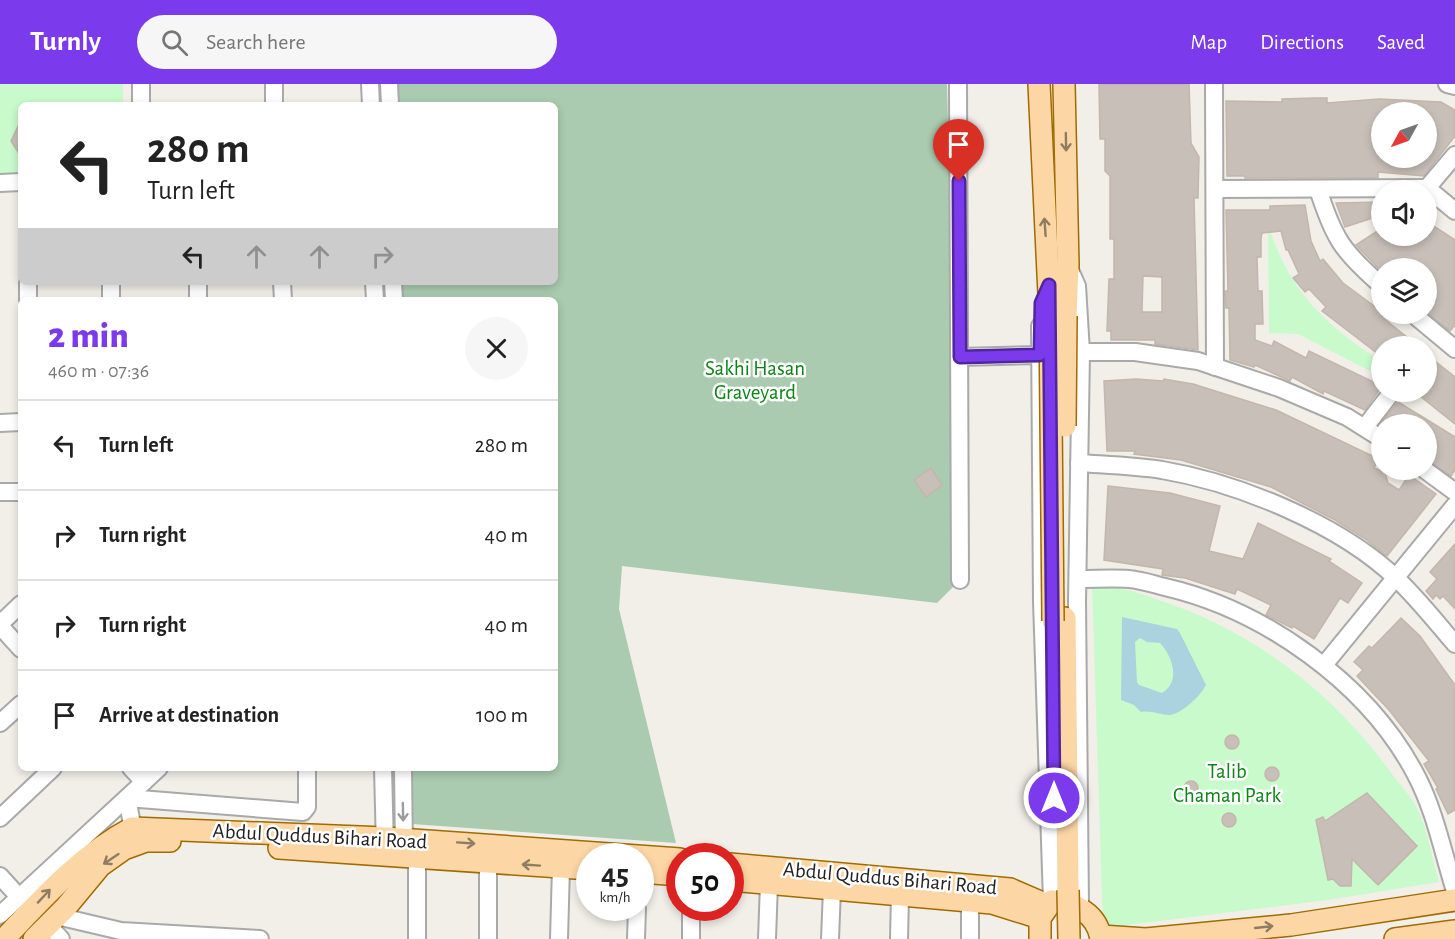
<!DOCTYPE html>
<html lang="en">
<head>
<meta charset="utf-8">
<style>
	:root { --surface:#fff; --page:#f6f6f6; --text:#222; --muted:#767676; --line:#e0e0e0; --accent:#7c3aed }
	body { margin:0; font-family:"Alegreya Sans",sans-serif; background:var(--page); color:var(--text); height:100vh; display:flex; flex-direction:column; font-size:22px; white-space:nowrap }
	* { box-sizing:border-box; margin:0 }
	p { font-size:20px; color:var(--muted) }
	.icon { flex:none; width:33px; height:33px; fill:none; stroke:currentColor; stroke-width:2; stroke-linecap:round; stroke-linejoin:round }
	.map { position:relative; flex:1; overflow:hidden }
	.details { position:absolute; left:18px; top:213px; width:540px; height:474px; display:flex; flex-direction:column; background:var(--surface); border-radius:9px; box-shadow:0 3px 9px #0003 }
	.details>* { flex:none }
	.banner { position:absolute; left:18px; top:18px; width:540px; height:183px; border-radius:9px; box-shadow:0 3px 9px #0003; background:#fff; color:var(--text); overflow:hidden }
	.needle { width:39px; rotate:230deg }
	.fabs { position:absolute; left:1371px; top:18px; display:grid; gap:12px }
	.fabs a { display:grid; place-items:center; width:66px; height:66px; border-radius:50%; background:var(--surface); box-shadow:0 3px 9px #0003; font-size:30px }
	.speed { position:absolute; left:576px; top:759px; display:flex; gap:12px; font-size:30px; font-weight:700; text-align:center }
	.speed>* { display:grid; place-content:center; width:78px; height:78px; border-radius:50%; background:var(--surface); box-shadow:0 3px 9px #0003; line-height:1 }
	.speed small { font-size:15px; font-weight:400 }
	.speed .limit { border:9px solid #d22; background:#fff; color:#111 }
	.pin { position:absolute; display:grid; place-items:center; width:51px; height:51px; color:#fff; margin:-62px -26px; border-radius:50% 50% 50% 0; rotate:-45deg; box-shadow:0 0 6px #0007 }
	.pin .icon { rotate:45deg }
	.me { position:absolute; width:66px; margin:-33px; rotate:0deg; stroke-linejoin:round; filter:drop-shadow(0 0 4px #0008) }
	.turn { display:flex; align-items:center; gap:21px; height:126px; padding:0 30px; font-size:27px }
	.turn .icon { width:78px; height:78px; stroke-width:2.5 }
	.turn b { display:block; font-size:42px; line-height:51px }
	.lanes { display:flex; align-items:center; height:57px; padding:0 30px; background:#0003; justify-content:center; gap:30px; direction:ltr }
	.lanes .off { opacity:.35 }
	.round { display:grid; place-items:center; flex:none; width:63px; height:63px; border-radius:32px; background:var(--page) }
	.headline { display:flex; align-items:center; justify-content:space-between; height:102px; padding:0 30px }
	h1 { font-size:36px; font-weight:800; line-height:45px; color:var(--accent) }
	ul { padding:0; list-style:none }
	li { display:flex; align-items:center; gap:18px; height:90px; padding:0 30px; border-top:2px solid var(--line) }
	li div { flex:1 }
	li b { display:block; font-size:22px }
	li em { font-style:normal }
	header { display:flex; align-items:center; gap:36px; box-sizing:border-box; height:84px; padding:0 30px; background:var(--accent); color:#fff }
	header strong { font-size:28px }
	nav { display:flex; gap:33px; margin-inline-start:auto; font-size:21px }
	.search { width:420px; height:54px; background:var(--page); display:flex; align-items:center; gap:15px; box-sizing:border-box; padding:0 21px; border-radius:33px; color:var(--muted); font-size:22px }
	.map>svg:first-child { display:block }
</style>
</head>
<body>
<header>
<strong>Turnly</strong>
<div class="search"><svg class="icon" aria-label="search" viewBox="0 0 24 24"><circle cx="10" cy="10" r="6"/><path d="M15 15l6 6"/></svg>Search here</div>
<nav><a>Map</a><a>Directions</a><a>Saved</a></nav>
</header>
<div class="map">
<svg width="1455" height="855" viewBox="0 0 1455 855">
	<rect width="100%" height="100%" fill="#f2efe9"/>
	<path fill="#aacbaf" d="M370 0H947L960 496 937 519 622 482 619 525 676 759 384 738 383 684H555V216H375L374 198H555V21H371Z"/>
	<g fill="#c8facc">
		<path d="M0 0H123V21H21V89L0 90Z"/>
		<path d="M1268 140C1288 206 1325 241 1381 277V282L1376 290 1298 250 1269 249Z"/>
		<path d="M1092 500C1117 501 1138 509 1162 517 1257 549 1334 610 1392 690 1400 701 1411 712 1417 724 1428 746 1432 775 1439 798L1328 816 1103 844Z"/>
	</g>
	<path fill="#aad3df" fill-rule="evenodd" d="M1122 533 1177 545 1180 549 1206 601C1201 611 1181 631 1169 631 1160 631 1151 626 1141 628L1134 621 1121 616ZM1140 554 1147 558 1160 559C1173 573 1181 598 1162 609L1139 601 1137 598 1135 558Z"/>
	<g fill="#c7bfb8" stroke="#c4b6ab" stroke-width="1.5" fill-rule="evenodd">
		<path d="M1099 0H1189L1191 59 1199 73 1198 114H1194L1198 266 1155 260V256H1111V247H1107L1109 195H1114V155H1110V92L1105 87V55H1100ZM1143 192 1162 193V228H1142Z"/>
		<path d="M1314 14H1327V19L1379 15 1441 18 1455 26V52L1424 92 1378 88V94H1245V92H1227L1226 17 1282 18V15ZM1382 28H1426V74H1379Z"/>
		<path d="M21 36V73L11 57Z"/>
		<path d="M1382 118V131L1345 143 1336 119Z"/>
		<path d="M1305 121 1311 157 1320 177 1323 175 1343 199 1385 230 1382 233 1418 262H1382V273L1322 227 1326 223 1309 205 1305 208 1293 194 1299 190 1288 166H1286L1281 147 1262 149 1261 155V173H1257L1258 207H1262L1263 240H1255V256L1272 262 1274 257 1306 274 1309 267 1382 302 1365 326 1324 307 1323 310 1292 293 1290 297 1255 281 1254 283 1230 276 1229 224H1226L1225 207H1228L1226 126H1270V122Z"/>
		<path d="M1426 137 1455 156V241L1450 247 1426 228V184H1378L1356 161 1382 144V152H1426Z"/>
		<path d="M1426 270 1455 293V340L1415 308H1426Z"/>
		<path d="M1136 295 1163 297 1164 295 1193 300 1276 326 1379 375 1374 384 1385 388 1388 399 1399 406 1409 391 1436 410 1387 472 1364 454 1335 436 1271 403 1181 376 1134 370 1135 367H1107L1104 297Z"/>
		<path d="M1398 318 1455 353V386L1451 392 1426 376V340H1380Z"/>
		<path d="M931 384 942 401 926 413 914 396Z"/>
		<path d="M1108 402 1170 409 1220 422 1209 467 1243 475 1258 439 1331 475 1329 477 1362 499 1348 519 1340 514 1314 555 1293 542 1292 544 1266 531 1271 521 1237 505 1235 510 1185 494 1162 491 1163 485 1104 476Z"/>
		<path d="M1455 460V525L1443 512 1440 515 1436 511 1433 515 1426 507 1437 495 1430 488Z"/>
		<path d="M1401 534 1420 552 1455 601V726L1448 730 1436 705 1438 704 1424 680 1429 677 1389 626 1357 592 1363 586 1354 578 1369 562 1372 564Z"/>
		<circle cx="1232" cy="658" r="7"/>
		<circle cx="1272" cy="690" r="7"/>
		<circle cx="1191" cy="704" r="7"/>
		<path d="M1367 709 1417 762 1378 801 1352 775 1351 802H1340L1333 795 1328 796 1316 736 1323 733 1325 737Z"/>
		<circle cx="1229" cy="736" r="7"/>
	</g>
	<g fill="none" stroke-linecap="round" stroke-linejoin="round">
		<g stroke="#a9a9a9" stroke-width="20">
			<g id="minor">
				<path d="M274 0V21"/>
				<path d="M370 0 371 21"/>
				<path d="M389 0 390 21"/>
				<path d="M958 0 960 496"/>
				<path d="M1214 0 1215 283"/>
				<path d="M1447 0 1455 2"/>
				<path d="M141 21V0"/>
				<path d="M0 99 21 98"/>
				<path d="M1427 104 1455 71"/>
				<path d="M1215 105 1427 104 1455 127"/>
				<path d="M1318 105C1334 155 1342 167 1382 202"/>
				<path d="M1069 184 1077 202 1081 268 1077 517 1080 823"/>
				<path d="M28 198V216"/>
				<path d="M111 198V216"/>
				<path d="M198 198V216"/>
				<path d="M282 198 283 216"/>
				<path d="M374 198 375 216"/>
				<path d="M393 198 394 216"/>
				<path d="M1413 230 1455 265"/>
				<path d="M1040 242 1042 517 1052 817"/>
				<path d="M1081 268H1135L1198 277 1279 304 1347 333 1382 355"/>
				<path d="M960 273 1040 271"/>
				<path d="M0 339 21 338"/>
				<path d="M1365 343 1392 308"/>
				<path d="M1079 379C1107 381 1135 382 1162 386 1238 399 1340 440 1397 495 1418 515 1436 538 1455 560"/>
				<path d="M1425 386 1455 408"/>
				<path d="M0 408H21"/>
				<path d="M1079 495C1096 495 1113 494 1129 495 1141 496 1153 500 1165 503 1264 526 1368 599 1416 691 1435 727 1443 769 1455 807"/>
				<path d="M0 540 21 520"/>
				<path d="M0 542 21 565"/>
				<path d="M1324 581 1455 421"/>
				<path d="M0 639 21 620"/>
				<path d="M131 684 144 698"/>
				<path d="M383 684 385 764"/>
				<path d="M403 684 404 767"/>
				<path d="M0 734 53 684"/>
				<path d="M135 756 127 714 303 728 307 723V684"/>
				<path d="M417 773V855"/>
				<path d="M488 778V855"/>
				<path d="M0 792 19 813"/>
				<path d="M970 817V855"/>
				<path d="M691 824V855"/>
				<path d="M0 831 159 684"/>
				<path d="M57 832 121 847 260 855"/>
				<path d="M48 841 61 855"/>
				<path d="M559 855 561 783"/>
				<path d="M636 855 637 824"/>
				<path d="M767 855 769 799"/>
				<path d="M830 855 832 805"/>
				<path d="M899 855 900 811"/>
			</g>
		</g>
		<g stroke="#a06b00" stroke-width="24">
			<g id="major">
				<path d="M1039 0 1050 232"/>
				<path d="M1064 0 1068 181 1066 232"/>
				<path d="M1065 534 1068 806"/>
				<path d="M279 764 590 785"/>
				<path d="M730 780 1010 805 1047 821"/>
				<path d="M640 788 680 791"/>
				<path d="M730 796 992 819 1040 834"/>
				<path d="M1101 852 1146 855 1291 841 1455 816"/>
				<path d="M4 855C44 813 80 772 132 744L385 754 680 775"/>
				<path d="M34 855 66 823 100 782 124 765 146 757H170"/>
				<path d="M1040 855V834L1052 817C1076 819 1097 830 1101 855"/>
				<path d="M1395 855 1455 847"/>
			</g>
		</g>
		<use href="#minor" stroke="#fff" stroke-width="16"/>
		<use href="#major" stroke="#fcd6a4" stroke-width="21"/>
		<g stroke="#a06b00" stroke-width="24" stroke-linecap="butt">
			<g id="major-bridge">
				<path d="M1050 232 1053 537"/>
				<path d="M1065 342 1066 232"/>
				<path d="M1068 806 1069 855"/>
			</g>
		</g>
		<use href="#major-bridge" stroke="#fcd6a4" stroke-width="21"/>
	</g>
	<defs><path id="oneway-shaft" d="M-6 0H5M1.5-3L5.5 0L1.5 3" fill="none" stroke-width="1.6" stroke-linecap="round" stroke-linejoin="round" transform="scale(1.5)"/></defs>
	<g stroke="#8f7c63">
		<use href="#oneway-shaft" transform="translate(1066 58) rotate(89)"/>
		<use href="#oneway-shaft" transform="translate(1045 143) rotate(-94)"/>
		<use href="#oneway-shaft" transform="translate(466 759) rotate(4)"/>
		<use href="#oneway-shaft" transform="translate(111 775) rotate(146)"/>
		<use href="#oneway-shaft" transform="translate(531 781) rotate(-176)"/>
		<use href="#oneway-shaft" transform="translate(44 812) rotate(-47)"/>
		<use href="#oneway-shaft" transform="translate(1264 843) rotate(-6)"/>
	</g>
	<use stroke="#9c9c9c" href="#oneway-shaft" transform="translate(403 728) rotate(89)"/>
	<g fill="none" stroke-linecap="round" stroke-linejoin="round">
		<g stroke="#51269a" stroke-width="15">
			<path id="route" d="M959 97 960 273 1040 271 1041 219 1049 201 1054 714"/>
		</g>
		<use href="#route" stroke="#7c3aed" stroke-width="10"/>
	</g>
	<g text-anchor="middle" stroke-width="5" stroke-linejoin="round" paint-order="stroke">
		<g font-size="21" fill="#0c8416" stroke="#fff">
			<text x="755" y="291">Sakhi Hasan<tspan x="755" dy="24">Graveyard</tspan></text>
			<text x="1227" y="694">Talib<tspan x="1227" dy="24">Chaman Park</tspan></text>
		</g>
		<g font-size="21" fill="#222" stroke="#fff">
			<text transform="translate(320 752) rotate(3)" y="7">Abdul Quddus Bihari Road</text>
			<text transform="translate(890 794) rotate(5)" y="7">Abdul Quddus Bihari Road</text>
		</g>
	</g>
</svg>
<div class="fabs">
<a><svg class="needle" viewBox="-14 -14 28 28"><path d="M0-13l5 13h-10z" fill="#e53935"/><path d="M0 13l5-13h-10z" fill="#767676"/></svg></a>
<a><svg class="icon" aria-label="sound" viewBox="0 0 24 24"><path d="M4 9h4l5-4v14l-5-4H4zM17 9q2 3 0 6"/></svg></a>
<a><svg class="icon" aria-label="layers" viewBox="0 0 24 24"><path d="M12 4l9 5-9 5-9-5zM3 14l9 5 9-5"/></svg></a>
<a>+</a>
<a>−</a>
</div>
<div class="speed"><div>45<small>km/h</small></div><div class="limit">50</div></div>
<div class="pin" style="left:959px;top:97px;background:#d93025"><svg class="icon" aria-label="arrive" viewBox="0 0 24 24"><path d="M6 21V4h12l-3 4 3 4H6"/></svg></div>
<svg class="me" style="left:1054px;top:714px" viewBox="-20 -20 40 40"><circle r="17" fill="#7c3aed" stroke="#fff" stroke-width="3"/><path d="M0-11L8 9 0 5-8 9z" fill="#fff"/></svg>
<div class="banner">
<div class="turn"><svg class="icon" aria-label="left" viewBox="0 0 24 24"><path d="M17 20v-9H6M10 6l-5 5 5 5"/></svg><div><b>280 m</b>Turn left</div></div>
<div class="lanes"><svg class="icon" aria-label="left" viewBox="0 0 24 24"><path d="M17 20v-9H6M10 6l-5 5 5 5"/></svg><svg class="icon off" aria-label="ahead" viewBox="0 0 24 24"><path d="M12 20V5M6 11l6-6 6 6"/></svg><svg class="icon off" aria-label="ahead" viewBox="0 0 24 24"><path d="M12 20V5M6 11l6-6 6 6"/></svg><svg class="icon off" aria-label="right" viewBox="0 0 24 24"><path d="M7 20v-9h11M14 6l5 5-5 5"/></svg></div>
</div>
<section class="details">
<div class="headline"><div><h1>2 min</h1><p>460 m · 07:36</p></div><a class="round"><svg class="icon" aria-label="close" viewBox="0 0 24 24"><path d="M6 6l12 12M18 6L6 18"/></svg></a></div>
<ul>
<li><svg class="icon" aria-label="left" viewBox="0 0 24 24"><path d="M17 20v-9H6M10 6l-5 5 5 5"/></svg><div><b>Turn left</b></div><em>280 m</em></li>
<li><svg class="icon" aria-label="right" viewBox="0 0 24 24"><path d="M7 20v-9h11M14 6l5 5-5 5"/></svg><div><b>Turn right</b></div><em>40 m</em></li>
<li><svg class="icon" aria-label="right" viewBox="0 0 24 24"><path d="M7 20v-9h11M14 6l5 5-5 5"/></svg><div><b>Turn right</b></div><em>40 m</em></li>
<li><svg class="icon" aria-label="arrive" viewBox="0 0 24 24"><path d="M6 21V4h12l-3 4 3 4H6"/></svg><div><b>Arrive at destination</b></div><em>100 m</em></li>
</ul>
</section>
</div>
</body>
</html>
